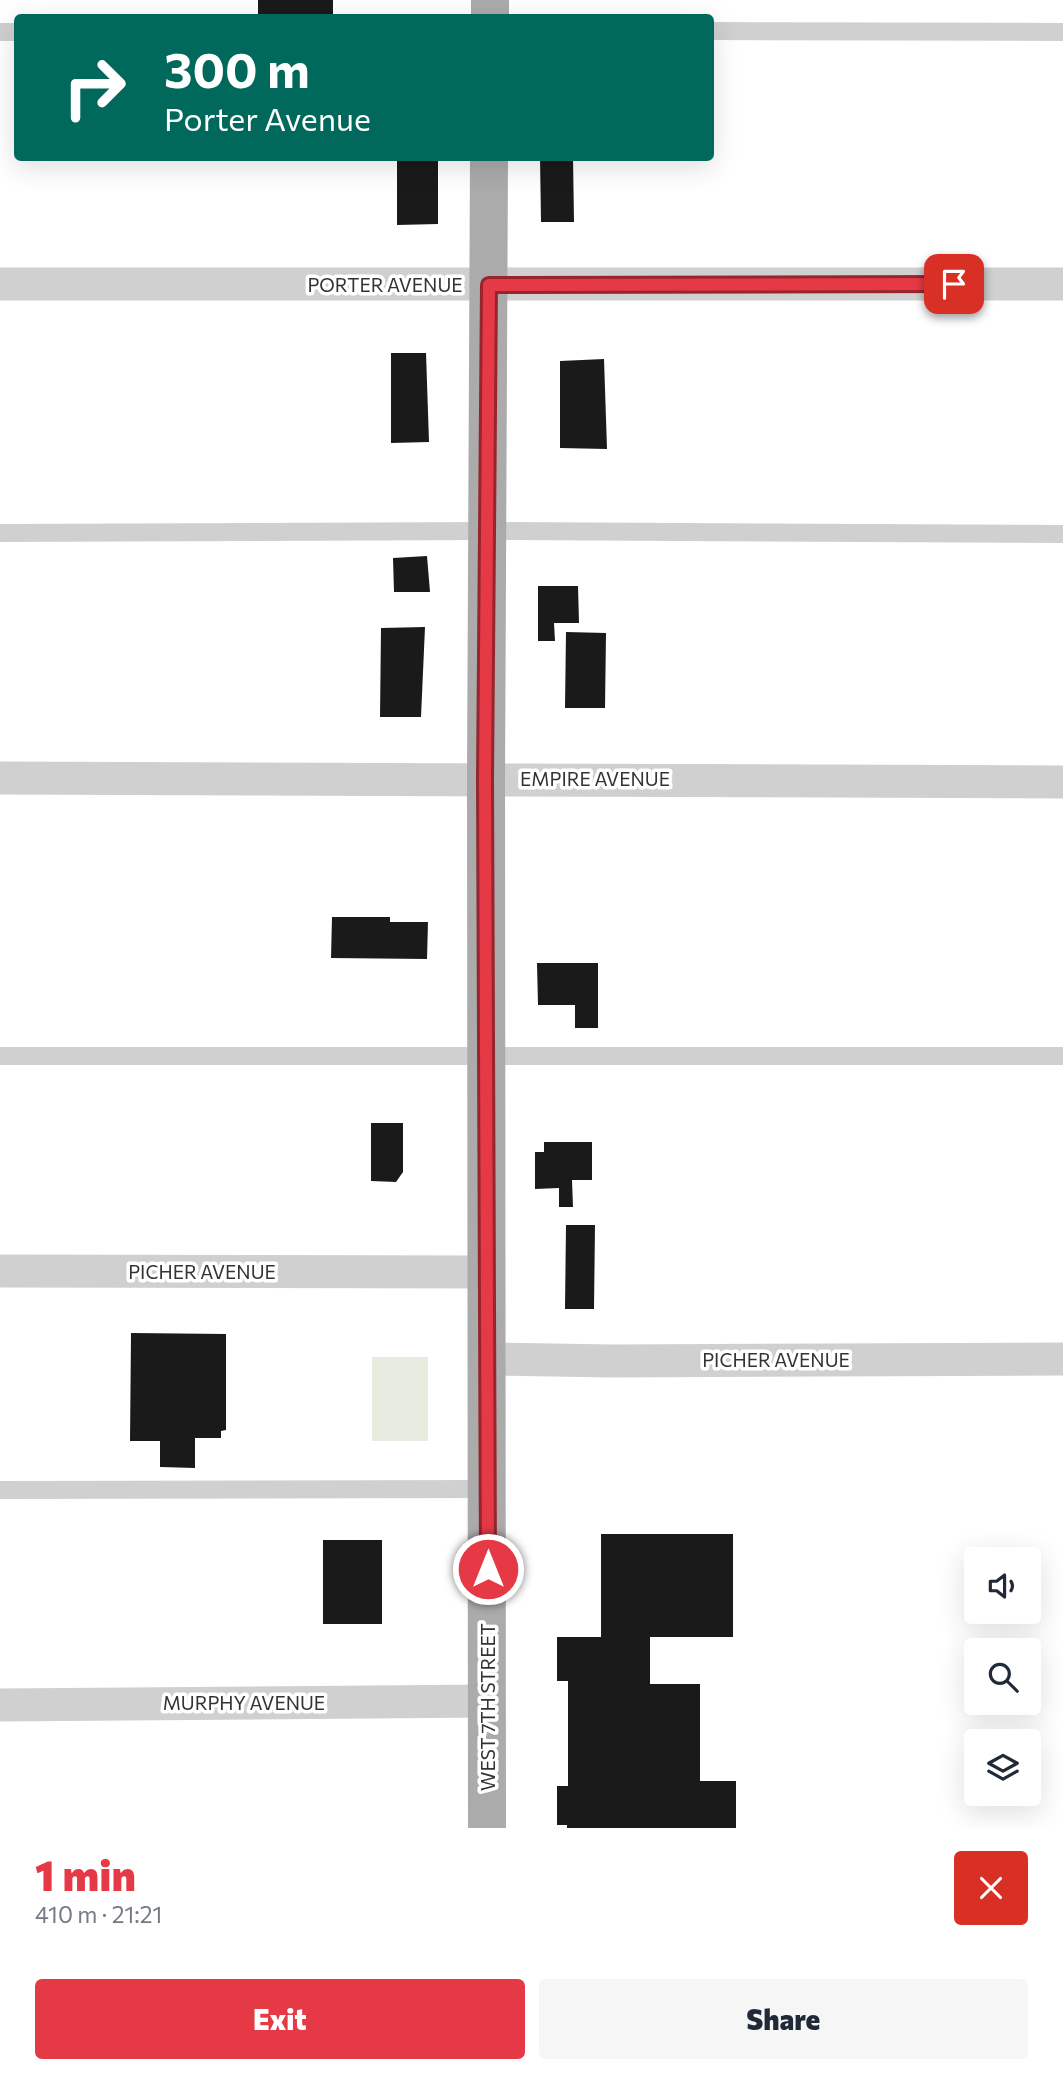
<!DOCTYPE html>
<html lang="en">
<head>
<meta charset="utf-8">
<style>
	:root { --surface:#fff; --page:#f6f6f7; --text:#1f2937; --muted:#747a83; --accent:#e63946 }
	body { margin:0; font-family:Commissioner,sans-serif; background:var(--page); color:var(--text); height:100vh; display:flex; flex-direction:column; font-size:26px; white-space:nowrap }
	* { box-sizing:border-box; margin:0 }
	p { font-size:23px; color:var(--muted) }
	.icon { flex:none; width:38px; height:38px; fill:none; stroke:currentColor; stroke-width:2; stroke-linecap:round; stroke-linejoin:round }
	.map { position:relative; height:1828px; overflow:hidden }
	.details { display:flex; flex-direction:column; background:var(--surface); flex:1 }
	.details>* { flex:none }
	.hud { position:absolute; left:14px; top:14px; width:700px; height:147px; border-radius:7px; box-shadow:0 7px 28px #0002; background:#00695c; color:#fff; overflow:hidden }
	.tools { position:absolute; left:964px; top:1547px; display:grid; gap:14px }
	.tools a { display:grid; place-items:center; width:77px; height:77px; border-radius:7px; background:var(--surface); box-shadow:0 7px 28px #0002; font-size:35px }
	.pin { position:absolute; display:grid; place-items:center; width:60px; height:60px; color:#fff; margin:-30px; border-radius:14px; box-shadow:0 4px 10px #0006 }
	.me { position:absolute; width:77px; margin:-38px; rotate:0deg; stroke-linejoin:round; filter:drop-shadow(0 0 5px #0008) }
	.turn { display:flex; align-items:center; gap:24px; height:147px; padding:0 35px; font-size:32px }
	.turn .icon { width:91px; height:91px; stroke-width:2.5 }
	.turn b { display:block; font-size:49px; line-height:60px }
	.round { display:grid; place-items:center; flex:none; width:74px; height:74px; border-radius:7px; background:var(--page) }
	.summary { display:flex; align-items:center; justify-content:space-between; height:119px; padding:0 35px }
	h1 { font-size:42px; font-weight:800; line-height:52px; color:var(--accent) }
	.button { display:flex; gap:14px; margin-top:auto; padding:14px 35px }
	.button a { flex:1; height:80px; border-radius:7px; background:var(--accent); color:#fff; font-size:28px; font-weight:800; line-height:80px; text-align:center }
	.button a+a { background:var(--page); color:var(--text) }
	.map>svg:first-child { display:block }
</style>
</head>
<body>
<div class="map">
<svg width="1063" height="1828" viewBox="0 0 1063 1828">
	<rect width="100%" height="100%" fill="#fff"/>
	<rect fill="#e6ecdf" x="372" y="1357" width="56" height="84"/>
	<g fill="#1a1a1a">
		<rect x="258" y="0" width="75" height="18"/>
		<path d="M397 158H438V224L397 225Z"/>
		<path d="M540 158H573L574 222H541Z"/>
		<path d="M391 353H426L429 442 391 443Z"/>
		<path d="M604 359 607 449 560 448V361Z"/>
		<path d="M427 556 430 592H394L393 558Z"/>
		<path d="M538 586H578L579 623H554L555 641H538Z"/>
		<path d="M425 627 421 717H380L381 628Z"/>
		<path d="M566 632 606 633 605 708H565Z"/>
		<path d="M332 917H390V922H428L427 959 331 958Z"/>
		<path d="M537 963H598V1028H575V1005H538Z"/>
		<path d="M371 1123H403V1172L396 1182 371 1181Z"/>
		<path d="M544 1142H592V1180H572L573 1207H559V1188L535 1189V1152H544Z"/>
		<path d="M566 1225H595L594 1309H565Z"/>
		<path d="M131 1333 226 1334V1430L221 1431V1438H195V1468L160 1467V1441H130Z"/>
		<path d="M601 1534H733V1637H650V1684H700V1781H736V1828H567V1825H557V1786H568V1681H557V1637H601Z"/>
		<rect x="323" y="1540" width="59" height="84"/>
	</g>
	<g fill="none" stroke-linecap="round" stroke-linejoin="round">
		<g stroke="#d0d0d0" stroke-width="18">
			<path d="M710 31 1063 32"/>
			<path d="M0 32H18"/>
			<path d="M0 533 486 531 1063 534"/>
			<path d="M0 1056H1063"/>
			<path d="M0 1490 488 1489"/>
		</g>
		<g stroke="#d0d0d0" stroke-width="33">
			<path d="M0 284H1063"/>
			<path d="M0 778 1063 782"/>
			<path d="M0 1271 487 1272"/>
			<path d="M488 1359 612 1361 1063 1359"/>
			<path d="M0 1705 488 1701"/>
		</g>
		<g stroke="#ababab" stroke-width="38">
			<path d="M490 18V0"/>
			<path d="M487 1828 486 779 489 158"/>
		</g>
	</g>
	<g fill="none" stroke-linecap="round" stroke-linejoin="round">
		<g stroke="#96252e" stroke-width="18">
			<path id="route" d="M488 1569 485 779 489 285 954 284"/>
		</g>
		<use href="#route" stroke="#e63946" stroke-width="12"/>
	</g>
	<g text-anchor="middle" stroke-width="7" stroke-linejoin="round" paint-order="stroke">
		<g font-size="19" fill="#333" stroke="#fff">
			<text x="385" y="292">PORTER AVENUE</text>
			<text x="595" y="786">EMPIRE AVENUE</text>
			<text x="202" y="1279">PICHER AVENUE</text>
			<text x="776" y="1367">PICHER AVENUE</text>
			<text x="244" y="1710">MURPHY AVENUE</text>
			<text transform="translate(488 1707) rotate(-90)" y="7">WEST 7TH STREET</text>
		</g>
	</g>
</svg>
<div class="tools">
<a><svg class="icon" aria-label="sound" viewBox="0 0 24 24"><path d="M4 9h4l5-4v14l-5-4H4zM17 9q2 3 0 6"/></svg></a>
<a><svg class="icon" aria-label="search" viewBox="0 0 24 24"><circle cx="10" cy="10" r="6"/><path d="M15 15l6 6"/></svg></a>
<a><svg class="icon" aria-label="layers" viewBox="0 0 24 24"><path d="M12 4l9 5-9 5-9-5zM3 14l9 5 9-5"/></svg></a>
</div>
<div class="pin" style="left:954px;top:284px;background:#d93025"><svg class="icon" aria-label="arrive" viewBox="0 0 24 24"><path d="M6 21V4h12l-3 4 3 4H6"/></svg></div>
<svg class="me" style="left:488px;top:1569px" viewBox="-20 -20 40 40"><circle r="17" fill="#e63946" stroke="#fff" stroke-width="3"/><path d="M0-11L8 9 0 5-8 9z" fill="#fff"/></svg>
<div class="hud">
<div class="turn"><svg class="icon" aria-label="right" viewBox="0 0 24 24"><path d="M7 20v-9h11M14 6l5 5-5 5"/></svg><div><b>300 m</b>Porter Avenue</div></div>
</div>
</div>
<section class="details">
<div class="summary"><div><h1>1 min</h1><p>410 m · 21:21</p></div><a class="round" style="background:#d93025;color:#fff"><svg class="icon" aria-label="close" viewBox="0 0 24 24"><path d="M6 6l12 12M18 6L6 18"/></svg></a></div>
<div class="button"><a>Exit</a><a>Share</a></div>
</section>
</body>
</html>
